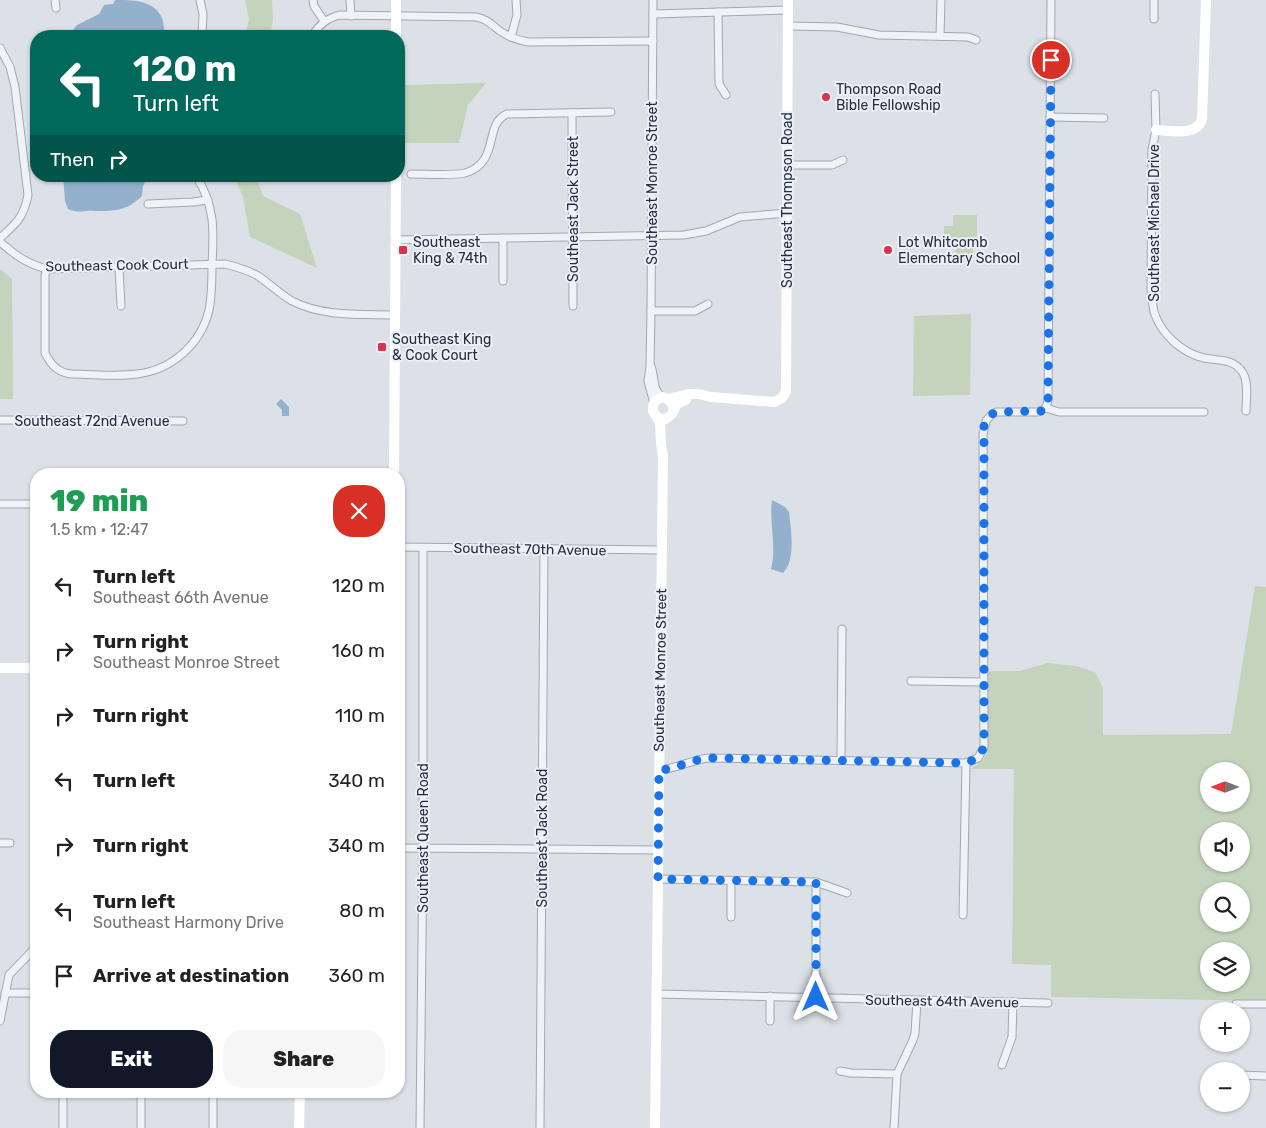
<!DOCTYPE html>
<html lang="en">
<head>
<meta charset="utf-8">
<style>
	:root { --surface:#fff; --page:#f6f6f6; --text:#222; --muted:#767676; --accent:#111827 }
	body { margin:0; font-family:Rubik,sans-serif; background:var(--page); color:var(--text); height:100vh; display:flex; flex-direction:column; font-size:19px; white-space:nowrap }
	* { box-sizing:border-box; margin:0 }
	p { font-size:16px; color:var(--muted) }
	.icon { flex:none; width:28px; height:28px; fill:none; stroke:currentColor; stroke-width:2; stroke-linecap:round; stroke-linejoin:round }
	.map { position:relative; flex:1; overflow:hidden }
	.drawer { position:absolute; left:30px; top:468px; width:375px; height:630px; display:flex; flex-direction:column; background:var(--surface); border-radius:20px; box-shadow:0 1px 4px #0004 }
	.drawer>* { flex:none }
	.top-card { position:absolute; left:30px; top:30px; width:375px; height:152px; border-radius:20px; box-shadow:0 1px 4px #0004; background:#00695c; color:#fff; overflow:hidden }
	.needle { width:32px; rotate:270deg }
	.buttons { position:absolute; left:1200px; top:762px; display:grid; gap:10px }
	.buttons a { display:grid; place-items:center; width:50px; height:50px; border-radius:50%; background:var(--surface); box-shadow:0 1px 4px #0004; font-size:25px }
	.pin { position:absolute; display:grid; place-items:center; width:42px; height:42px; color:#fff; margin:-21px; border:2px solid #fff; border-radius:50%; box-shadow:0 1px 5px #0007 }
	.me { position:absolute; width:55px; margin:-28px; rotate:0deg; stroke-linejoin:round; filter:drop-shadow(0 0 4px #0008) }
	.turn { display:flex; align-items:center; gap:18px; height:105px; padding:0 20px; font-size:22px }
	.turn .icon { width:65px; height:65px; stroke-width:2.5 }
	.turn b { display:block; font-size:35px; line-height:42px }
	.then { display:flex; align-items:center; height:48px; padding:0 20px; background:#0003; gap:10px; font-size:19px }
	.round { display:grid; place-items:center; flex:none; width:52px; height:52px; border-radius:20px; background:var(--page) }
	.summary { display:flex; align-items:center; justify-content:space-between; height:85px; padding:0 20px }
	h1 { font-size:30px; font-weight:800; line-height:38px; color:#1e9e55 }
	.action { display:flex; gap:10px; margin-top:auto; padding:10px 20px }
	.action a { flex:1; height:58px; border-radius:20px; background:var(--accent); color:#fff; font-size:20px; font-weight:800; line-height:58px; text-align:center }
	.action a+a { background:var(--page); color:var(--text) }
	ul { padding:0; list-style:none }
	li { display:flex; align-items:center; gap:15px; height:65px; padding:0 20px }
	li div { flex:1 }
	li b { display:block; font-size:19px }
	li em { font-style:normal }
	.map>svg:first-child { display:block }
</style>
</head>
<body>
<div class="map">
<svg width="1266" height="1128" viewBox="0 0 1266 1128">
	<rect width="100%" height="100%" fill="#dce1e8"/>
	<g fill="#c3d3bc" fill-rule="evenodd">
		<path d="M245 0H272L273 20 270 36H245L249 19Z"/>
		<path d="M486 83 468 105 459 143H405V85Z"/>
		<path d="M234 176H256L263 196 300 214 317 268 250 237 243 197Z"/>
		<path d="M953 215H977V246H973V259H956V247H944V226H953Z"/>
		<path d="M0 269 12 279 13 399H0Z"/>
		<path d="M971 314 970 395 913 396 914 316Z"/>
		<path d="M1255 586 1266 587V1001L1051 997V965L1012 964 1014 769H971L983 760 987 754V671H1020L1048 663 1076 666 1095 672 1103 688V735L1231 734ZM1209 771H1241V804H1209ZM1209 831H1241V864H1209ZM1209 891H1241V924H1209ZM1209 951H1241V984H1209Z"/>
	</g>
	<g fill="#93b0cd">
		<path d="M115 0C131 0 153 0 161 16 164 22 164 30 165 36H68L77 25 99 14 104 5 113 4Z"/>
		<path d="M63 176H153L149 182H145L143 186 142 196C126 211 116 211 95 211 84 210 80 214 68 209L65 201Z"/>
		<path d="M281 399 289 407V416H282V410L276 404Z"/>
		<path d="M772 500 785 507 789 512C791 530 796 560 783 573L771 569C777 547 769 523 772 500Z"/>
	</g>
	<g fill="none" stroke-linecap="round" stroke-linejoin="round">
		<g stroke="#a1a8b2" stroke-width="9">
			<g id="street">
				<path d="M55 0 56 8"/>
				<path d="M200 0 203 14 202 36"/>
				<path d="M313 0 314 6 324 21"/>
				<path d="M350 0 351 16"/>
				<path d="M653 0 651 311 650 366 648 381 654 403"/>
				<path d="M718 12 719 84 726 95"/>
				<path d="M653 14 788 10"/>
				<path d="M1154 19V0"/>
				<path d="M788 26 837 27 879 35 968 37 976 40"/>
				<path d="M312 36C319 25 326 19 339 15L476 17C487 19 492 25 500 31 508 37 518 40 528 42L653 41"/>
				<path d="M940 36 941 0"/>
				<path d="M511 37 517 15 516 0"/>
				<path d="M0 48 10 67 15 87 28 195C24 217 16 224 0 238"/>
				<path d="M1155 94 1156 130 1152 150 1151 293C1152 299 1153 306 1154 312 1161 334 1182 353 1204 358 1219 361 1234 358 1243 373 1249 383 1246 400 1246 411"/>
				<path d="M572 113 573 306"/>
				<path d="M1050 117 1104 118"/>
				<path d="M787 165H832L843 160"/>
				<path d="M411 174C425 174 453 176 465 173 501 162 483 124 507 114L611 112"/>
				<path d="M148 204 193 202 208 200"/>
				<path d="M503 238V281"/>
				<path d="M395 240 684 235 706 231 740 217 787 213"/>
				<path d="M0 242C15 255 27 264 47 269L225 264C237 267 248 270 258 276 270 284 280 294 292 301 323 317 361 314 395 315"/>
				<path d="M119 267 121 306"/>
				<path d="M47 269 45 275V353C51 365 58 373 72 374 93 374 116 377 137 374 172 370 201 344 209 310 212 295 212 279 212 264 214 231 215 205 196 176"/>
				<path d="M651 311H695L708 304"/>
				<path d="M651 366C655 377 652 391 663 397"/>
				<path d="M1046 408 1048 400 1051 0"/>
				<path d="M0 420 183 421"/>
				<path d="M0 504H36"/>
				<path d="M399 547 662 550"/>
				<path d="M911 681 983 682"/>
				<path d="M841 760 842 629"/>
				<path d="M659 770C677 769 692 759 710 758L966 763 978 758 984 747 983 434 986 421 991 415 996 412H1038L1046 408 1059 412H1204"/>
				<path d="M0 843H10"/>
				<path d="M399 848 658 850"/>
				<path d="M658 879 816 882 847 893"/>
				<path d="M731 881V917"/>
				<path d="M963 915 966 763"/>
				<path d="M5 993H36"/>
				<path d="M657 994 1048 1003"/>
				<path d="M816 997V882"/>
				<path d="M1236 1004H1266"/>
				<path d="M0 1021 9 975 36 947"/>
				<path d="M770 1021V996"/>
				<path d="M1002 1065 1012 1037 1013 1002"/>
				<path d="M840 1071 851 1073 897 1074"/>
				<path d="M1241 1075 1266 1076"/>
				<path d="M63 1128V1091"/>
				<path d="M141 1128V1091"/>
				<path d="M213 1128V1091"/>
				<path d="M420 1128 423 848V548"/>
				<path d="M540 1128 544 549"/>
				<path d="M894 1128 897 1074 913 1040 915 1033 917 1001"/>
			</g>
		</g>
		<use href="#street" stroke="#eff2f6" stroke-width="7"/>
		<g stroke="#fff" stroke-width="10">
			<path d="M396 36V0"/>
			<path d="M1156 130C1170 130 1195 137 1202 120L1206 0"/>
			<path d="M669 399 688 394H698L711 397 774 402 782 398 786 391 788 0"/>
			<path d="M674 409 671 401 663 397 656 400C649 410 654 419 666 419L672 414 677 404 686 400"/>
			<path d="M394 474 396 176"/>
			<path d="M0 668H36"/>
			<path d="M299 1128 300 1091"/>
			<path d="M655 1128 663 456 661 444 660 422 657 418"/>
		</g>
	</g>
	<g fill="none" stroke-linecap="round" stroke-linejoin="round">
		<path stroke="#1a73e8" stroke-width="9" stroke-dasharray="0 16.2" d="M816 997V882L658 879 659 770C677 769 692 759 710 758L966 763 978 758 984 747V424L990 415 996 412 1041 411 1046 408 1048 403 1051 60"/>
	</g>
	<g fill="#dd324f" stroke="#ecf0f6" stroke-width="2">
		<circle cx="826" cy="97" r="5"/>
		<rect x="398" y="245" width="10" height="10" rx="2.5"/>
		<circle cx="888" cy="250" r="5"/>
		<rect x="377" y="342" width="10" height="10" rx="2.5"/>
	</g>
	<g text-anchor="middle" stroke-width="4" stroke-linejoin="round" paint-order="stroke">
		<g font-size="14" fill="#242f40" stroke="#ecf0f6" text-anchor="start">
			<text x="836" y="94">Thompson Road<tspan x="836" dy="16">Bible Fellowship</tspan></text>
			<text x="413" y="247">Southeast<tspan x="413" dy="16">King &amp; 74th</tspan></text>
			<text x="898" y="247">Lot Whitcomb<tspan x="898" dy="16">Elementary School</tspan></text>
			<text x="392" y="344">Southeast King<tspan x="392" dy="16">&amp; Cook Court</tspan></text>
		</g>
		<g font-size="14" fill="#242f40" stroke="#ecf0f6">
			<text transform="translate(652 183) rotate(-90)" y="5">Southeast Monroe Street</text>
			<text transform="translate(787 200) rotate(-90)" y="5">Southeast Thompson Road</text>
			<text transform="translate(573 209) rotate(-90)" y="5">Southeast Jack Street</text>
			<text transform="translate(1154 223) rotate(-90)" y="5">Southeast Michael Drive</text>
			<text transform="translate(117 265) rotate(-1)" y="5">Southeast Cook Court</text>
			<text x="92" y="426">Southeast 72nd Avenue</text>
			<text transform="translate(530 549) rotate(1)" y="5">Southeast 70th Avenue</text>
			<text transform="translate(660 670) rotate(-89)" y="5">Southeast Monroe Street</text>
			<text transform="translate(423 838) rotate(-90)" y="5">Southeast Queen Road</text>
			<text transform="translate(542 838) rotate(-90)" y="5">Southeast Jack Road</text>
			<text transform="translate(942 1001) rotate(1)" y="5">Southeast 64th Avenue</text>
		</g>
	</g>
</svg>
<div class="buttons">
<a><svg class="needle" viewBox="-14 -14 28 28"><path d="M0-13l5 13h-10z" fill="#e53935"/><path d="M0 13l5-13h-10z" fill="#767676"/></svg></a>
<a><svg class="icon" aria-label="sound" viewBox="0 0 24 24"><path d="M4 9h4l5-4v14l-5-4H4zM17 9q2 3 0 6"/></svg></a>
<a><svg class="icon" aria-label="search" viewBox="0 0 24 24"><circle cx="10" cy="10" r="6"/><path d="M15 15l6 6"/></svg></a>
<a><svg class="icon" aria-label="layers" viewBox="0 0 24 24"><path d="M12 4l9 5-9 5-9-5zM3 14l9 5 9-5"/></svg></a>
<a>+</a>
<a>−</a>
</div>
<div class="pin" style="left:1051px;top:60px;background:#d93025"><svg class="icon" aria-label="arrive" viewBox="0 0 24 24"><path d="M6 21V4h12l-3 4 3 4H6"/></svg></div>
<svg class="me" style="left:816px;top:997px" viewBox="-20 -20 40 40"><path d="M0-17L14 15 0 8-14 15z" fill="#1a73e8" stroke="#fff" stroke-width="4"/></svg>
<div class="top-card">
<div class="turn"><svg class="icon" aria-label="left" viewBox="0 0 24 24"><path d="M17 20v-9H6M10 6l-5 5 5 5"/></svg><div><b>120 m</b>Turn left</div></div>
<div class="then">Then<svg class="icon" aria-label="right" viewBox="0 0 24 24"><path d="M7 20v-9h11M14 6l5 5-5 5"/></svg></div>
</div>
<section class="drawer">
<div class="summary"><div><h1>19 min</h1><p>1.5 km · 12:47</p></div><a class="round" style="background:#d93025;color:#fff"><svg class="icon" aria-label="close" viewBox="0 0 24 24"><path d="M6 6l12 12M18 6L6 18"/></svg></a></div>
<ul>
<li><svg class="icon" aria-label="left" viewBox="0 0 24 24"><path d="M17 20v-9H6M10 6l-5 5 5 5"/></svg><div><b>Turn left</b><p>Southeast 66th Avenue</p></div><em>120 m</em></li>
<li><svg class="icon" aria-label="right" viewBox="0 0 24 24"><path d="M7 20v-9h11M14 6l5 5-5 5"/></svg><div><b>Turn right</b><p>Southeast Monroe Street</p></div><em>160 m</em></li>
<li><svg class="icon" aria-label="right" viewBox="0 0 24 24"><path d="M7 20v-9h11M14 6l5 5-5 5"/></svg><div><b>Turn right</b></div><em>110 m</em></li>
<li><svg class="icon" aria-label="left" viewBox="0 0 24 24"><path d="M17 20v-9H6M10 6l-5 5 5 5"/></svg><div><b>Turn left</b></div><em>340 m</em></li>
<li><svg class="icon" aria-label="right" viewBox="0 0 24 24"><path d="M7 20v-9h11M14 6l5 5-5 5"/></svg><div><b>Turn right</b></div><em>340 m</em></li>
<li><svg class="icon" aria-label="left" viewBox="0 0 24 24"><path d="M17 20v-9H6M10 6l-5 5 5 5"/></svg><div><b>Turn left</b><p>Southeast Harmony Drive</p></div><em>80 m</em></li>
<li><svg class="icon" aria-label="arrive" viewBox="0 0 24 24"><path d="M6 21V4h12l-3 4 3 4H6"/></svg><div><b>Arrive at destination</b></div><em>360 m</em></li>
</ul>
<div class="action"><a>Exit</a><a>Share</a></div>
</section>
</div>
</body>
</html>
